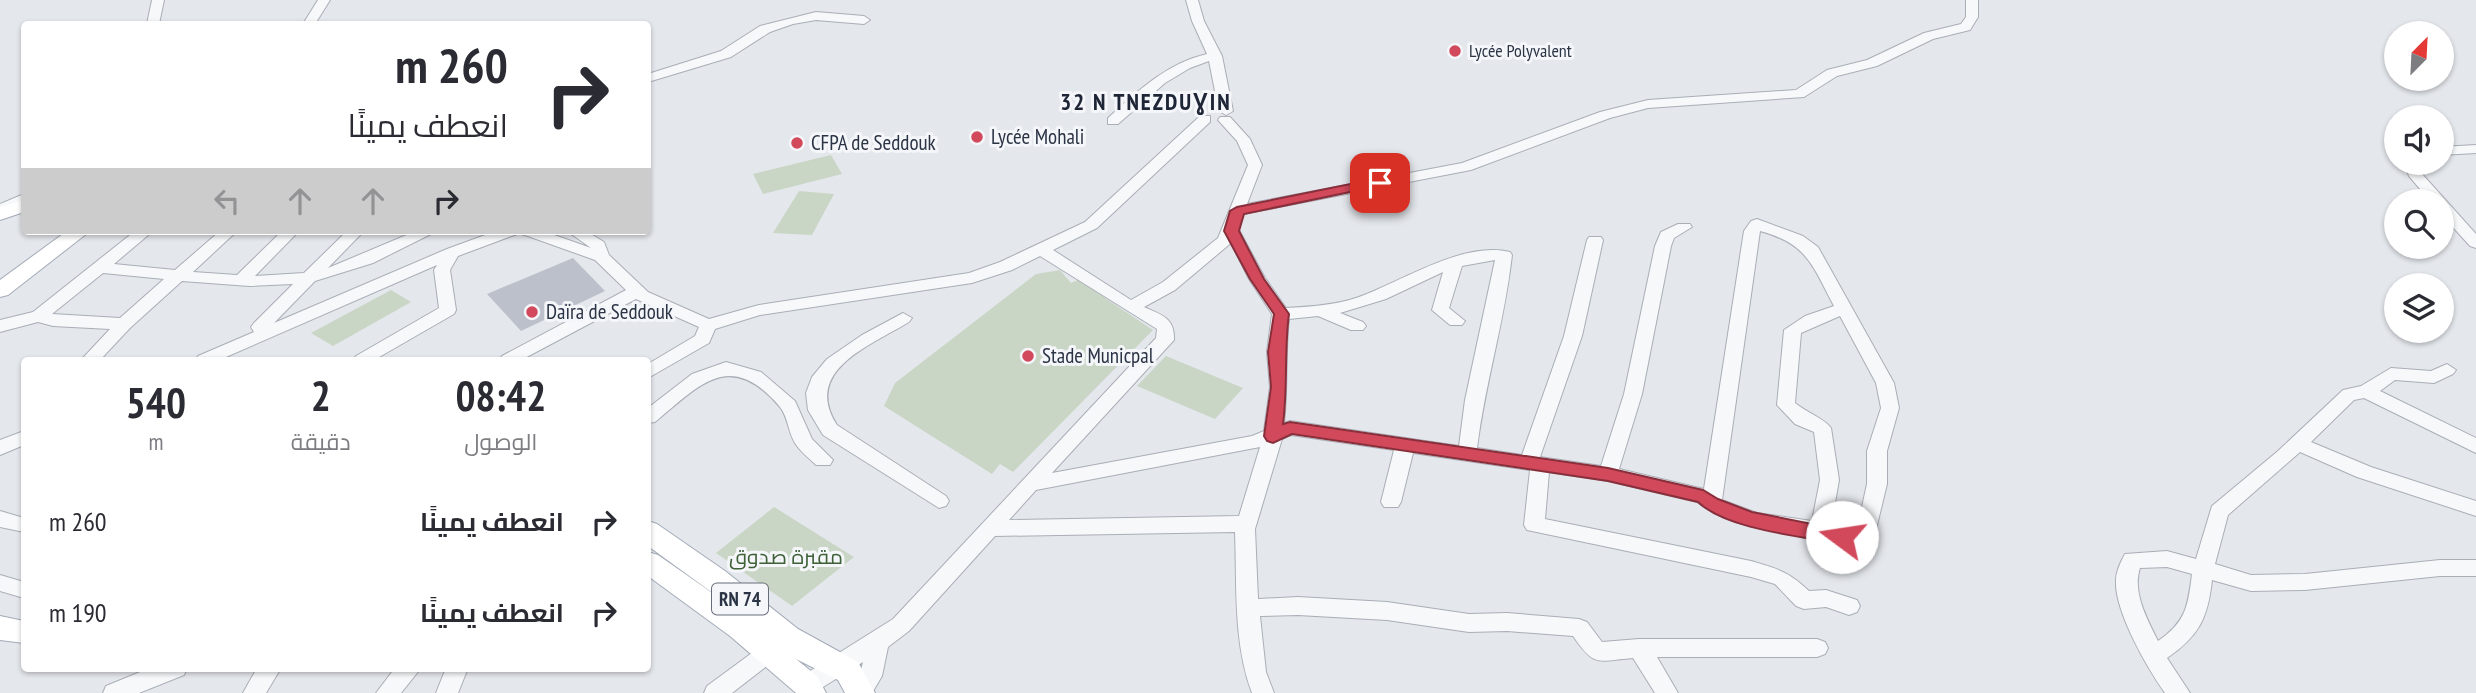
<!DOCTYPE html>
<html lang="ar">
<head>
<meta charset="utf-8">
<style>
	:root { --surface:#fff; --page:#f2f2f3; --text:#2b2b33; --muted:#7c7c81 }
	body { margin:0; font-family:"PT Sans Narrow",Cairo,sans-serif; background:var(--page); color:var(--text); direction:rtl; height:100vh; display:flex; flex-direction:column; font-size:26px; white-space:nowrap }
	* { box-sizing:border-box; margin:0 }
	p { font-size:23px; color:var(--muted) }
	.icon { flex:none; width:38px; height:38px; fill:none; stroke:currentColor; stroke-width:2; stroke-linecap:round; stroke-linejoin:round }
	.map { position:relative; flex:1; overflow:hidden; direction:ltr }
	.sheet { position:absolute; left:21px; top:357px; width:630px; height:315px; display:flex; flex-direction:column; background:var(--surface); border-radius:7px; box-shadow:0 2px 5px #0004; direction:rtl }
	.sheet>* { flex:none }
	.top-card { position:absolute; left:21px; top:21px; width:630px; height:214px; border-radius:7px; box-shadow:0 2px 5px #0004; direction:rtl; background:#fff; color:var(--text); overflow:hidden }
	.needle { width:46px; rotate:24deg }
	.fabs { position:absolute; left:2384px; top:21px; display:grid; gap:14px }
	.fabs a { display:grid; place-items:center; width:70px; height:70px; border-radius:50%; background:var(--surface); box-shadow:0 2px 5px #0004; font-size:35px }
	.pin { position:absolute; display:grid; place-items:center; width:60px; height:60px; color:#fff; margin:-30px; border-radius:14px; box-shadow:0 4px 10px #0006 }
	.me { position:absolute; width:77px; margin:-38px; rotate:284deg; stroke-linejoin:round; filter:drop-shadow(0 0 5px #0008) }
	.turn { display:flex; align-items:center; gap:24px; height:147px; padding:0 28px; font-size:32px }
	.turn .icon { width:91px; height:91px; stroke-width:2.5 }
	.turn b { display:block; font-size:49px; line-height:60px }
	.lanes { display:flex; align-items:center; height:66px; padding:0 28px; background:#0003; justify-content:center; gap:35px; direction:ltr }
	.lanes .off { opacity:.35 }
	.eta { display:flex; justify-content:space-evenly; align-items:center; height:119px; text-align:center }
	.eta b { font-size:42px; font-weight:700; line-height:49px }
	ul { padding:0; list-style:none }
	li { display:flex; align-items:center; gap:21px; height:91px; padding:0 28px }
	li div { flex:1 }
	li b { display:block; font-size:26px }
	li em { font-style:normal }
	.map>svg:first-child { display:block }
</style>
</head>
<body>
<div class="map">
<svg width="2476" height="693" viewBox="0 0 2476 693">
	<rect width="100%" height="100%" fill="#e4e7ec"/>
	<g fill="#c9d6c5">
		<path d="M831 155 842 174 763 194 753 174Z"/>
		<path d="M799 191 834 194 812 235 773 233Z"/>
		<path d="M1060 270 1071 283 1078 280 1153 330 1013 472 1000 464 992 474 884 406 895 383 1036 274Z"/>
		<path d="M391 290 411 302 333 346 311 333Z"/>
		<path d="M1166 356 1243 388 1215 419 1137 386Z"/>
		<path d="M774 507 854 557 792 606 716 553Z"/>
	</g>
	<path fill="#bbc0ca" d="M573 258 605 291 521 331 487 294Z"/>
	<g fill="none" stroke-linecap="round" stroke-linejoin="round">
		<g stroke="#a9aeb7" stroke-width="2">
			<g id="minor">
				<path d="M152 0H164L159 24H147Z"/>
				<path d="M318 0H330L315 24H303Z"/>
				<path d="M1186 0H1198L1204 21 1222 56 1233 111 1226 115 1219 111 1209 61 1190 68 1165 83 1118 124H1108V118C1138 91 1167 63 1207 54L1192 21Z"/>
				<path d="M1966 0H1978V17L1970 30 1933 39 1877 66 1837 76 1804 97 1648 108 1610 118 1471 170 1243 214 1238 228 1265 278 1286 308C1309 307 1334 305 1356 298 1400 283 1463 240 1510 252L1512 255C1505 320 1485 383 1477 448L1522 455 1564 336 1587 240 1589 237H1601L1603 240 1582 336 1540 457 1601 466 1624 394 1655 246 1661 232 1678 224H1690L1692 227 1674 238 1671 246 1642 394 1619 469 1704 489 1744 231 1751 221 1757 219 1803 236 1818 247 1894 383 1899 408 1887 451V484L1871 550 1864 552C1847 546 1829 540 1811 537 1771 529 1730 528 1697 502L1608 481 1549 472 1545 519 1751 561C1778 569 1788 571 1809 591L1826 590 1857 600 1860 606 1857 612 1849 615 1826 607 1804 609 1796 606 1775 584 1751 577 1527 530 1524 525 1530 470 1413 453 1401 502 1398 507H1384L1381 502 1394 450 1291 435 1282 439 1255 529 1258 599 1298 597 1387 602 1469 614 1507 613 1579 619 1587 622 1602 642 1639 639H1817L1825 642 1828 648 1825 654 1817 657H1657L1678 693H1655L1633 658C1597 661 1595 668 1573 636L1507 631 1469 632 1387 620 1298 615 1260 616 1266 672 1274 693H1252C1233 643 1237 585 1235 532L995 536 909 631 888 647 882 676 872 693H849L860 674 863 662 815 692H799L796 685 799 678 893 619 1156 338 1157 329 1040 256 1012 270 972 283 760 315 715 329 709 343 648 378V364L695 336 699 327 636 299 521 360H499L502 356 626 290 595 260 522 234 520 231H543L591 248 567 231H586L604 242 609 255 648 292 709 319 759 305 969 273 1000 262 1085 222 1200 116H1210V122L1097 228 1053 250 1131 300 1163 282 1218 238 1248 165 1237 141 1218 120 1220 117H1230L1250 139 1262 165 1247 204 1462 163 1600 112 1648 100 1796 90 1827 70 1867 60 1924 33 1961 24 1966 17ZM1760 231C1808 244 1812 265 1834 306L1805 316 1784 330 1777 405 1795 424 1814 432 1820 480 1812 521 1757 513 1722 500ZM1231 243 1249 279 1272 314 1267 352 1270 387 1264 431 1252 436 1052 473 1174 340C1175 318 1162 315 1144 307L1175 290ZM1495 260 1465 400 1459 446 1290 421 1284 423C1288 388 1285 354 1289 319L1318 316 1351 330H1363L1366 326 1363 322 1340 313 1386 299 1443 272 1432 310 1450 325H1462L1465 321 1449 308 1462 266ZM1840 316 1876 383 1881 408 1867 451V484L1856 534 1831 526 1839 480 1831 428C1825 419 1806 412 1795 403L1801 333ZM1260 447 1239 516 1009 520 1036 490Z"/>
				<path d="M816 12 864 16 870 20 864 24 816 20 793 24 770 32 731 57 648 82V74L721 51 760 26Z"/>
				<path d="M2476 145V153L2441 155V147Z"/>
				<path d="M2404 163H2418L2423 175 2476 234V248L2470 246 2441 214V201H2430L2409 176Z"/>
				<path d="M24 194V205L0 215V204Z"/>
				<path d="M135 231H153L114 264 175 270 220 231H237L193 272 237 275 282 231H299L255 276 304 273 347 231H364L328 268 416 231H437L373 263 315 281 274 323 447 249 496 231H519L517 234 458 256 450 270 456 310 454 314 374 360H353L356 356 439 308 434 270 437 265 219 360H195L198 356 254 332 251 327 254 323 293 284 249 286 182 281 130 328 100 360H81L110 329 53 326 38 322 0 332V320L33 312ZM103 273 164 279 120 318 52 314Z"/>
				<path d="M903 313 912 318 909 322C870 346 802 370 837 425L946 496 949 501 946 506 939 508 823 435 808 410 806 393 812 377 827 359 862 335Z"/>
				<path d="M726 362 761 372 795 401 812 439 833 460 830 465H816C810 459 802 453 797 446 788 435 789 418 780 407 730 348 700 385 655 422L648 423V408L692 374Z"/>
				<path d="M2447 364 2456 370 2453 374 2434 383 2395 380 2380 391 2476 438V453L2364 398 2354 400 2311 442 2371 467 2476 501V516L2357 477 2300 452 2228 515 2215 564 2251 575 2305 574 2440 560H2476V576H2440L2305 590 2251 591 2212 580C2208 618 2199 636 2167 658L2190 693H2165C2148 669 2114 611 2116 580 2116 572 2121 561 2125 554L2167 551 2196 559 2212 506 2278 451 2343 390 2361 386 2391 368 2431 371ZM2167 567 2192 574C2188 606 2186 622 2158 641 2147 619 2132 592 2140 568Z"/>
				<path d="M24 431V445L0 455V440Z"/>
				<path d="M0 511 24 518V532L0 527Z"/>
				<path d="M0 575 24 582V598L0 591Z"/>
				<path d="M768 644 776 647 779 653 776 659 732 693H704L707 686 760 647Z"/>
				<path d="M150 668H187L184 675 139 693H103L106 686Z"/>
				<path d="M257 668H281L266 693H243Z"/>
				<path d="M395 668H421L401 693H376Z"/>
				<path d="M446 668H468L458 693H436Z"/>
			</g>
		</g>
		<g stroke="#a3abb8" stroke-width="2">
			<g id="major">
				<path d="M24 200V212L0 220V207Z"/>
				<path d="M67 231H90L8 295 0 297V280Z"/>
				<path d="M648 521 657 524 725 571 798 629 858 662 875 693H845L838 680 796 659 817 676 826 693H796L730 636 648 576V552L658 555 728 604 648 546Z"/>
				<path d="M0 616 24 621V643L0 640Z"/>
			</g>
		</g>
		<use href="#minor" fill="#f7f8fa" fill-rule="evenodd"/>
		<use href="#major" fill="#fff" fill-rule="evenodd"/>
	</g>
	<path fill="#d1495b" stroke="#882f3b" stroke-width="2" d="M1380 178 1386 183 1384 185 1244 214 1239 231 1264 279 1289 314C1284 351 1288 387 1283 424L1290 422 1608 468 1703 490 1718 499 1752 512 1842 530 1851 537 1848 542 1842 544C1801 536 1728 530 1698 502L1608 481 1292 434 1273 443 1267 441 1264 436 1271 387 1268 352 1274 314 1250 279 1224 231 1230 211 1237 207Z"/>
	<g fill="#d1495b" stroke="#f4f6f9" stroke-width="2.5">
		<circle cx="1455" cy="51" r="7"/>
		<circle cx="977" cy="137" r="7"/>
		<circle cx="797" cy="143" r="7"/>
		<circle cx="532" cy="312" r="7"/>
		<circle cx="1028" cy="356" r="7"/>
	</g>
	<g text-anchor="middle" stroke-width="6" stroke-linejoin="round" paint-order="stroke">
		<g font-size="18" fill="#2b3445" stroke="#f4f6f9" text-anchor="start">
			<text x="1469" y="57">Lycée Polyvalent</text>
		</g>
		<rect fill="#f4f6f9" stroke="#676e7b" stroke-width="2" x="712" y="583.5" width="56" height="31" rx="5"/>
		<g font-size="19" font-weight="bold" fill="#2b3445">
			<text x="740" y="606">RN 74</text>
		</g>
		<g font-size="21" fill="#2b3445" stroke="#f4f6f9" text-anchor="start">
			<text x="991" y="144">Lycée Mohali</text>
			<text x="811" y="150">CFPA de Seddouk</text>
			<text x="546" y="319">Daïra de Seddouk</text>
			<text x="1042" y="363">Stade Municpal</text>
		</g>
		<g font-size="21" fill="#3f6138" stroke="#f4f6f9">
			<text x="786" y="564">مقبرة صدوق</text>
		</g>
		<g font-size="23" font-weight="bold" letter-spacing="2" fill="#1d2536" stroke="#f4f6f9">
			<text x="1146" y="110">32 N TNEZDUƔIN</text>
		</g>
	</g>
</svg>
<div class="fabs">
<a><svg class="needle" viewBox="-14 -14 28 28"><path d="M0-13l5 13h-10z" fill="#e53935"/><path d="M0 13l5-13h-10z" fill="#7c7c81"/></svg></a>
<a><svg class="icon" aria-label="sound" viewBox="0 0 24 24"><path d="M4 9h4l5-4v14l-5-4H4zM17 9q2 3 0 6"/></svg></a>
<a><svg class="icon" aria-label="search" viewBox="0 0 24 24"><circle cx="10" cy="10" r="6"/><path d="M15 15l6 6"/></svg></a>
<a><svg class="icon" aria-label="layers" viewBox="0 0 24 24"><path d="M12 4l9 5-9 5-9-5zM3 14l9 5 9-5"/></svg></a>
</div>
<div class="pin" style="left:1380px;top:183px;background:#d93025"><svg class="icon" aria-label="arrive" viewBox="0 0 24 24"><path d="M6 21V4h12l-3 4 3 4H6"/></svg></div>
<svg class="me" style="left:1842px;top:537px" viewBox="-20 -20 40 40"><circle r="19" fill="#fff"/><path d="M0-13L10 11 0 6-10 11z" fill="#d1495b"/></svg>
<div class="top-card">
<div class="turn"><svg class="icon" aria-label="right" viewBox="0 0 24 24"><path d="M7 20v-9h11M14 6l5 5-5 5"/></svg><div><b>260 m</b>انعطف يمينًا</div></div>
<div class="lanes"><svg class="icon off" aria-label="left" viewBox="0 0 24 24"><path d="M17 20v-9H6M10 6l-5 5 5 5"/></svg><svg class="icon off" aria-label="ahead" viewBox="0 0 24 24"><path d="M12 20V5M6 11l6-6 6 6"/></svg><svg class="icon off" aria-label="ahead" viewBox="0 0 24 24"><path d="M12 20V5M6 11l6-6 6 6"/></svg><svg class="icon" aria-label="right" viewBox="0 0 24 24"><path d="M7 20v-9h11M14 6l5 5-5 5"/></svg></div>
</div>
<section class="sheet">
<div class="eta">
<div><b>08:42</b><p>الوصول</p></div>
<div><b>2</b><p>دقيقة</p></div>
<div><b>540</b><p>m</p></div>
</div>
<ul>
<li><svg class="icon" aria-label="right" viewBox="0 0 24 24"><path d="M7 20v-9h11M14 6l5 5-5 5"/></svg><div><b>انعطف يمينًا</b></div><em>260 m</em></li>
<li><svg class="icon" aria-label="right" viewBox="0 0 24 24"><path d="M7 20v-9h11M14 6l5 5-5 5"/></svg><div><b>انعطف يمينًا</b></div><em>190 m</em></li>
</ul>
</section>
</div>
</body>
</html>
